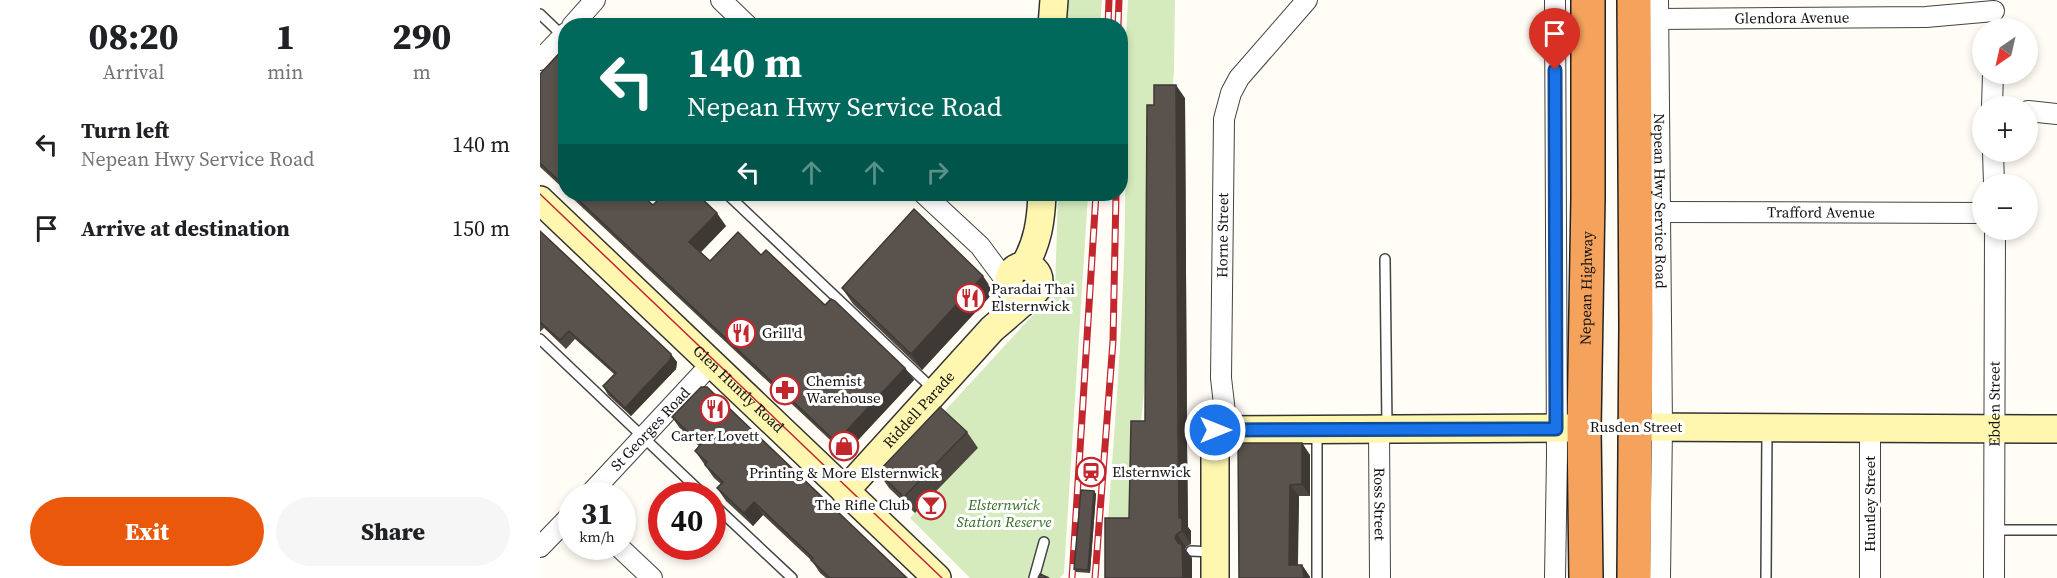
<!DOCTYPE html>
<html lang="en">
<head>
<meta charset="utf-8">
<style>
	:root { --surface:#fff; --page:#f6f6f6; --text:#202124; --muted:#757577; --accent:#ea580c }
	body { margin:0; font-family:"Source Serif 4",serif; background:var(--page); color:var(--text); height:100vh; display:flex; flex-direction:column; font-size:22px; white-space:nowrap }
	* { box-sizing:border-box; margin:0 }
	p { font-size:20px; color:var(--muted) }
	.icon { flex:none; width:33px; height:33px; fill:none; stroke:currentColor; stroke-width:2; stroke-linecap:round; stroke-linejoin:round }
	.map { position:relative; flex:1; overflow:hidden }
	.panel { display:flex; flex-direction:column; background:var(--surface); width:540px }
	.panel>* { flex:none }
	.top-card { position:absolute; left:18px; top:18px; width:570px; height:183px; border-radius:24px; box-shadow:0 3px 9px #0003; background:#00695c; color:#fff; overflow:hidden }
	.needle { width:39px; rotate:214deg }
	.controls { position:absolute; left:1432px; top:18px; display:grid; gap:12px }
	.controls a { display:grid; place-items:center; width:66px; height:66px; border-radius:50%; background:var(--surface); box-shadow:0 3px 9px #0003; font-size:30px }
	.speed { position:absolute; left:18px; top:482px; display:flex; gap:12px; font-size:30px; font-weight:700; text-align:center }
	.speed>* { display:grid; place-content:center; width:78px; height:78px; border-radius:50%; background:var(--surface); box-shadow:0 3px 9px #0003; line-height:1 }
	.speed small { font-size:15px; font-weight:400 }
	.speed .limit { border:9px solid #d22; background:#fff; color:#111 }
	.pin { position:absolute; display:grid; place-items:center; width:51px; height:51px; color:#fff; margin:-62px -26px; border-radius:50% 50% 50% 0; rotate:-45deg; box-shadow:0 0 6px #0007 }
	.pin .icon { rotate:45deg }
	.me { position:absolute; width:66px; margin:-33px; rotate:90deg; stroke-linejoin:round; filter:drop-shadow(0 0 4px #0008) }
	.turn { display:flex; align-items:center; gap:21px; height:126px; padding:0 30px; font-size:27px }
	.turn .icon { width:78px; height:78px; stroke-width:2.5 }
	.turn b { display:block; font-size:42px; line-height:51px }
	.lanes { display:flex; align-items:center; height:57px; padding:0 30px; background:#0003; justify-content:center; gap:30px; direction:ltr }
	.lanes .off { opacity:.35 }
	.eta { display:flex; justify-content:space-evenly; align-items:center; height:102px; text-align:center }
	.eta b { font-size:36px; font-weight:800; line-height:42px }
	.primary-button { display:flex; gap:12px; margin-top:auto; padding:12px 30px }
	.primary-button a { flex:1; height:69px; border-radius:36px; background:var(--accent); color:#fff; font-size:24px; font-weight:800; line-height:69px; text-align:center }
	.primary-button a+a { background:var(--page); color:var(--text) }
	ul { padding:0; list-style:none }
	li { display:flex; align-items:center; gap:18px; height:84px; padding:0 30px }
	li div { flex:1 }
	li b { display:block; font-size:22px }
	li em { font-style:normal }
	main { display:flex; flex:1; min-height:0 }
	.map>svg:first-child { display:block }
</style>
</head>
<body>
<main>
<section class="panel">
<div class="eta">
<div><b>08:20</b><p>Arrival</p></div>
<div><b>1</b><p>min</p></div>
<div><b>290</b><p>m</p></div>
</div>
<ul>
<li><svg class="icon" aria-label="left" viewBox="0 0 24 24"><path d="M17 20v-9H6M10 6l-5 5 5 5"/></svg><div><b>Turn left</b><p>Nepean Hwy Service Road</p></div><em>140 m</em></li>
<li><svg class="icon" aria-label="arrive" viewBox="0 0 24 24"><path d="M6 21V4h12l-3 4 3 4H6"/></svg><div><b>Arrive at destination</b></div><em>150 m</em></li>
</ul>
<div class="primary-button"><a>Exit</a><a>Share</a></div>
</section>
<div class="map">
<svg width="1517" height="578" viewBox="0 0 1517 578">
	<rect width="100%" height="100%" fill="#fffdf5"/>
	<g fill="#d5ebbd">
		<path d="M526 0H562L560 25 525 26Z"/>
		<path d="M588 0H635L634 71 600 434 598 531 574 578 564 577C572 458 583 338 585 218 586 145 583 73 588 0Z"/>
		<path d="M518 194H548L524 573 520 578H430L370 518 438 448 402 414 515 291Z"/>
	</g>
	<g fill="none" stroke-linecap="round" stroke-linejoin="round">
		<g stroke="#444" stroke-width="12">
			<g id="lane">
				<path d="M0 14 24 37"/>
				<path d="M187 194 394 390"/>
				<path d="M845 259 847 427"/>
				<path d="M0 339 164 495"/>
				<path d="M777 430V578"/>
				<path d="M172 503 252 578"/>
				<path d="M1454 530H1517"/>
				<path d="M651 551 672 552"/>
				<path d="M494 578 504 542"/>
				<path d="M1226 578 1227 430"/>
			</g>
		</g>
		<g stroke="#444" stroke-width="22">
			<g id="street">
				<path d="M181 0 208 26"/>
				<path id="s1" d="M1118 0 1122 427 1120 578"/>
				<path id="s2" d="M1118 19 1386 17 1454 11"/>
				<path d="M32 26 55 0"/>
				<path d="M0 60 26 33"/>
				<path d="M1452 106 1453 74"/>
				<path d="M1488 111 1517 114"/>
				<path d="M1453 152 1454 184"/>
				<path d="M384 194 440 246 469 285"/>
				<path id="s3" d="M1119 212 1443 213"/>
				<path id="s4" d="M839 429 840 578"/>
				<path d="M1330 429V578"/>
				<path id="s5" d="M687 430 681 378 684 119 691 93 699 78 767 0"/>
				<path id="s6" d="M49 495 172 363"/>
				<path d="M78 546 112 578"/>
				<path d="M0 547 32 514"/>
				<path d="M1015 578 1017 456 1015 0"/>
				<path id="s7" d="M1454 578 1455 230"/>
			</g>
		</g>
		<g stroke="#333" stroke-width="30">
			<g id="secondary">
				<path d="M512 26 514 0"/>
				<path id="s8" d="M0 200 397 578"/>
				<circle cx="484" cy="281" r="15"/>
				<path d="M484 266C498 243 501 220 502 194"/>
				<path d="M1095 427 1517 429"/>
				<path id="s9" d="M305 491 452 329 481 304 488 296"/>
				<path d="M675 578V430L1044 428"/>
			</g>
		</g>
		<g stroke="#222" stroke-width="36">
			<g id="highway">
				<path d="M1094 0 1096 326 1094 578"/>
				<path id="s10" d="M1046 578 1044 428 1048 197V0"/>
			</g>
		</g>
		<use href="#lane" stroke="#fff" stroke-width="9"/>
		<use href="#street" stroke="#fff" stroke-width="20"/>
		<use href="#secondary" stroke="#fff6b0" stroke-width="27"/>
		<use href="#highway" stroke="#f5a25d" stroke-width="33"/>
		<path stroke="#c4262e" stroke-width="1.5" d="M0 194 402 578"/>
		<g stroke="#c4262e" stroke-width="7">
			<g id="rail">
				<path d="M568 26 569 0"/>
				<path d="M578 26 579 0"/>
				<path d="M532 578 556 194"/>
				<path d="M555 578 573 341 576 194"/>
			</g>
		</g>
		<use href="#rail" stroke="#fff" stroke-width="4.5" stroke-dasharray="14" stroke-linecap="butt"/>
	</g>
	<g fill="#4d4742">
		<path d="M26 46V191L0 167V74Z"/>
		<path d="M645 98 647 444 648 527 651 531V544L646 547 645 549 652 558 589 518 605 421 614 105Z"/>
		<path d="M28 194H102H101L113 205 186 226 161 252 170 261 221 255 285 305 365 368 374 380 305 454Z"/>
		<path d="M0 231 137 362 136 369 91 416 68 395 63 386 74 374 35 339 26 349 4 328 0 332Z"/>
		<path d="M302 288 454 292 382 370 313 304Z"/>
		<path d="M132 417 367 578H286L280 573 272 561 223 515 213 526 186 501 177 488 181 484 174 478 155 451 159 446 141 430Z"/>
		<path d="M427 432 438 448 375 513 349 488 338 472Z"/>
		<path d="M762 443 770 455V496H759L758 565H762L770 577 699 578Z"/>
		<path d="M554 491 556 494 550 573 536 572 534 569Z"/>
	</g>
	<g fill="#3f3936">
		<path d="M636 85 645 98 647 444 648 527 651 531V544L642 531 639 518Z"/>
		<path d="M177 213 186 226 158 255 149 242Z"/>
		<path d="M443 276 454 292 382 370 371 354Z"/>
		<path d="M131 354 137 362 136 369 91 416 85 408Z"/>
		<path d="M365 368 374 380 305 454 296 442Z"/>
		<path d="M762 443 770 455V496L762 484Z"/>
		<path d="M750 485 759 496 757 577 749 565Z"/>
		<path d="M554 491 556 494 550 573 548 570Z"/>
		<path d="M214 502 223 515 213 526 204 513Z"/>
		<path d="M637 534 646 547 645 549 652 558V578H643L635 538Z"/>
		<path d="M762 565 770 577V578H764Z"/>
	</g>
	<g fill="#5a524d" stroke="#3f3936" stroke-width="1.5">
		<path d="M26 46V187L0 163V74Z"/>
		<path d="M614 85H636L638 431 639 518H642V531L637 534 635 538 638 543 642 545 643 578H565V518H589L591 421H605L607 105H614Z"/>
		<path d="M32 194H100L113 205 124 194H157L177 213 149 242 170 261 198 232 221 255 226 250 285 305 291 299 295 301 365 368 296 442Z"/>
		<path d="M374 209 443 276 371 354 302 288Z"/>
		<path d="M0 231 131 354 130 360 85 408 63 386 76 373 29 331 20 340 0 322Z"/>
		<path d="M161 387H167L367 578H290L271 560 273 558 214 502 204 513 177 488 183 482 165 465 167 462 155 451 161 444 132 417Z"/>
		<path d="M400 407 427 432 364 497 338 472Z"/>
		<path d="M698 443H762V484L750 485 749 565H762L764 578H699Z"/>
		<path d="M541 490 554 491 548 570 534 569Z"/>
		<path d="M500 574 509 578H498Z"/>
	</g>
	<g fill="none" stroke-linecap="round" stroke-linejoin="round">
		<g stroke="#114b97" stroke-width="15">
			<path id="route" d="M675 430 1016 429 1015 70"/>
		</g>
		<use href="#route" stroke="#1a73e8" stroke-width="10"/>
	</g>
	<defs>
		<g id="restaurant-ring" transform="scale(1.5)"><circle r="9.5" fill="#fff" stroke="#c4262e" stroke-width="1.5"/><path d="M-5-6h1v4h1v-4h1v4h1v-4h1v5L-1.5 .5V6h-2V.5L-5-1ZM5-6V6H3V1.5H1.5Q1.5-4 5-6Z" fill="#c4262e"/></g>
		<g id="pharmacy-ring" transform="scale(1.5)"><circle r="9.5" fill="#fff" stroke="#c4262e" stroke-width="1.5"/><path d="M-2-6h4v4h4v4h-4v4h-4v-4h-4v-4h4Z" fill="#c4262e"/></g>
		<g id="shop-ring" transform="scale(1.5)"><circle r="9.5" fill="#fff" stroke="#c4262e" stroke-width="1.5"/><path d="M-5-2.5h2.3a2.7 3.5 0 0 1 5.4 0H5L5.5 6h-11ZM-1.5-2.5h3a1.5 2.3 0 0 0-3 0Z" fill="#c4262e"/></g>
		<g id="station-ring" transform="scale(1.5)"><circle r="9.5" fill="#fff" stroke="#c4262e" stroke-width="1.5"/><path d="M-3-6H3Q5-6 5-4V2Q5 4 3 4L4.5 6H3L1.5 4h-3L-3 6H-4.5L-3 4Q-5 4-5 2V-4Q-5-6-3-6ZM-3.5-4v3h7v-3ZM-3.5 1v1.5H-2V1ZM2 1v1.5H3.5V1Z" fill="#c4262e"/></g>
		<g id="bar-ring" transform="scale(1.5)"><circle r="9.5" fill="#fff" stroke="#c4262e" stroke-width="1.5"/><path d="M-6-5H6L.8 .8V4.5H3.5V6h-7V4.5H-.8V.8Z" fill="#c4262e"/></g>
	</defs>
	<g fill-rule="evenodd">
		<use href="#restaurant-ring" x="430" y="298"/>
		<use href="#restaurant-ring" x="201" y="333"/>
		<use href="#pharmacy-ring" x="245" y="390"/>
		<use href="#restaurant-ring" x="175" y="409"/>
		<use href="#shop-ring" x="304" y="446"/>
		<use href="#station-ring" x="551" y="472"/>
		<use href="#bar-ring" x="391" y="505"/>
	</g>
	<g text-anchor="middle" stroke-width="6" stroke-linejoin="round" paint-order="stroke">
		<g font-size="15" fill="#111" stroke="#fff">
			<text dy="5" stroke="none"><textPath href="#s2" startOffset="134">Glendora Avenue</textPath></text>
			<text dy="5" stroke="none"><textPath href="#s1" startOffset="201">Nepean Hwy Service Road</textPath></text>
			<text dy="5" stroke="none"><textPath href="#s3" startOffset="162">Trafford Avenue</textPath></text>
			<text dy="5" stroke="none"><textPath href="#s5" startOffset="195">Horne Street</textPath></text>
			<text dy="5" stroke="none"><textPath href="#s10" startOffset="290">Nepean Highway</textPath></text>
			<text dy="5" stroke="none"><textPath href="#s8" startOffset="274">Glen Huntly Road</textPath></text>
			<text dy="5" stroke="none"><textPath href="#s7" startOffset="174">Ebden Street</textPath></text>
			<text dy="5" stroke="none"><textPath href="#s9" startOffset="110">Riddell Parade</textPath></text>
			<text x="1096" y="432">Rusden Street</text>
			<text dy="5" stroke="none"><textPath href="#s6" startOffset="90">St Georges Road</textPath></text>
			<text dy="5" stroke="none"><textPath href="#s4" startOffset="75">Ross Street</textPath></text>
			<text transform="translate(1330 504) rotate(-90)" y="5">Huntley Street</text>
		</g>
		<g font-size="15" fill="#111" stroke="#fff" text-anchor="start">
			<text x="451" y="294">Paradai Thai<tspan x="451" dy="17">Elsternwick</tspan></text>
			<text x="222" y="338">Grill'd</text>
			<text x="266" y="386">Chemist<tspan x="266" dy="17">Warehouse</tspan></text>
			<text x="175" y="441" text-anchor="middle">Carter Lovett</text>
			<text x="572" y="477">Elsternwick</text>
			<text x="304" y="478" text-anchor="middle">Printing &amp; More Elsternwick</text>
			<text x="370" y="510" text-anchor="end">The Rifle Club</text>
		</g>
		<g font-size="15" font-style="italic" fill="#2f6b1f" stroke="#fff">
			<text x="464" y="510">Elsternwick<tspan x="464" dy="17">Station Reserve</tspan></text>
		</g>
	</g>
</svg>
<div class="controls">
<a><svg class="needle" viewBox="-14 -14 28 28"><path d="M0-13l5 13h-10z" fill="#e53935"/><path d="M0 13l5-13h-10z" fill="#757577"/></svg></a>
<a>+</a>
<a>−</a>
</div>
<div class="speed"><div>31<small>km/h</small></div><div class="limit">40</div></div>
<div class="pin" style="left:1015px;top:70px;background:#d93025"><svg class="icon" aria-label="arrive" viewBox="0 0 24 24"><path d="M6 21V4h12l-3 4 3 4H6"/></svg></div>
<svg class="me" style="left:675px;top:430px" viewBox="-20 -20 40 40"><circle r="17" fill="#1a73e8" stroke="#fff" stroke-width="3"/><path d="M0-11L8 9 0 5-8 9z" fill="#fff"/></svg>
<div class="top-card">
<div class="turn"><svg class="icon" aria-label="left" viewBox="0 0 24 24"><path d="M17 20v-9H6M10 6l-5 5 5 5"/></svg><div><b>140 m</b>Nepean Hwy Service Road</div></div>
<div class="lanes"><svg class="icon" aria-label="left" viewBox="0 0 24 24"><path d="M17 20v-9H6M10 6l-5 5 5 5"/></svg><svg class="icon off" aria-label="ahead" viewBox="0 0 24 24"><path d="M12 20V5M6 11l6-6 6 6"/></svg><svg class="icon off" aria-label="ahead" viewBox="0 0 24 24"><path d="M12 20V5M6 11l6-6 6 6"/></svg><svg class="icon off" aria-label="right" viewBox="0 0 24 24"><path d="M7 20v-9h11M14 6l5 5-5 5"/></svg></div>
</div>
</div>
</main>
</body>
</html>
